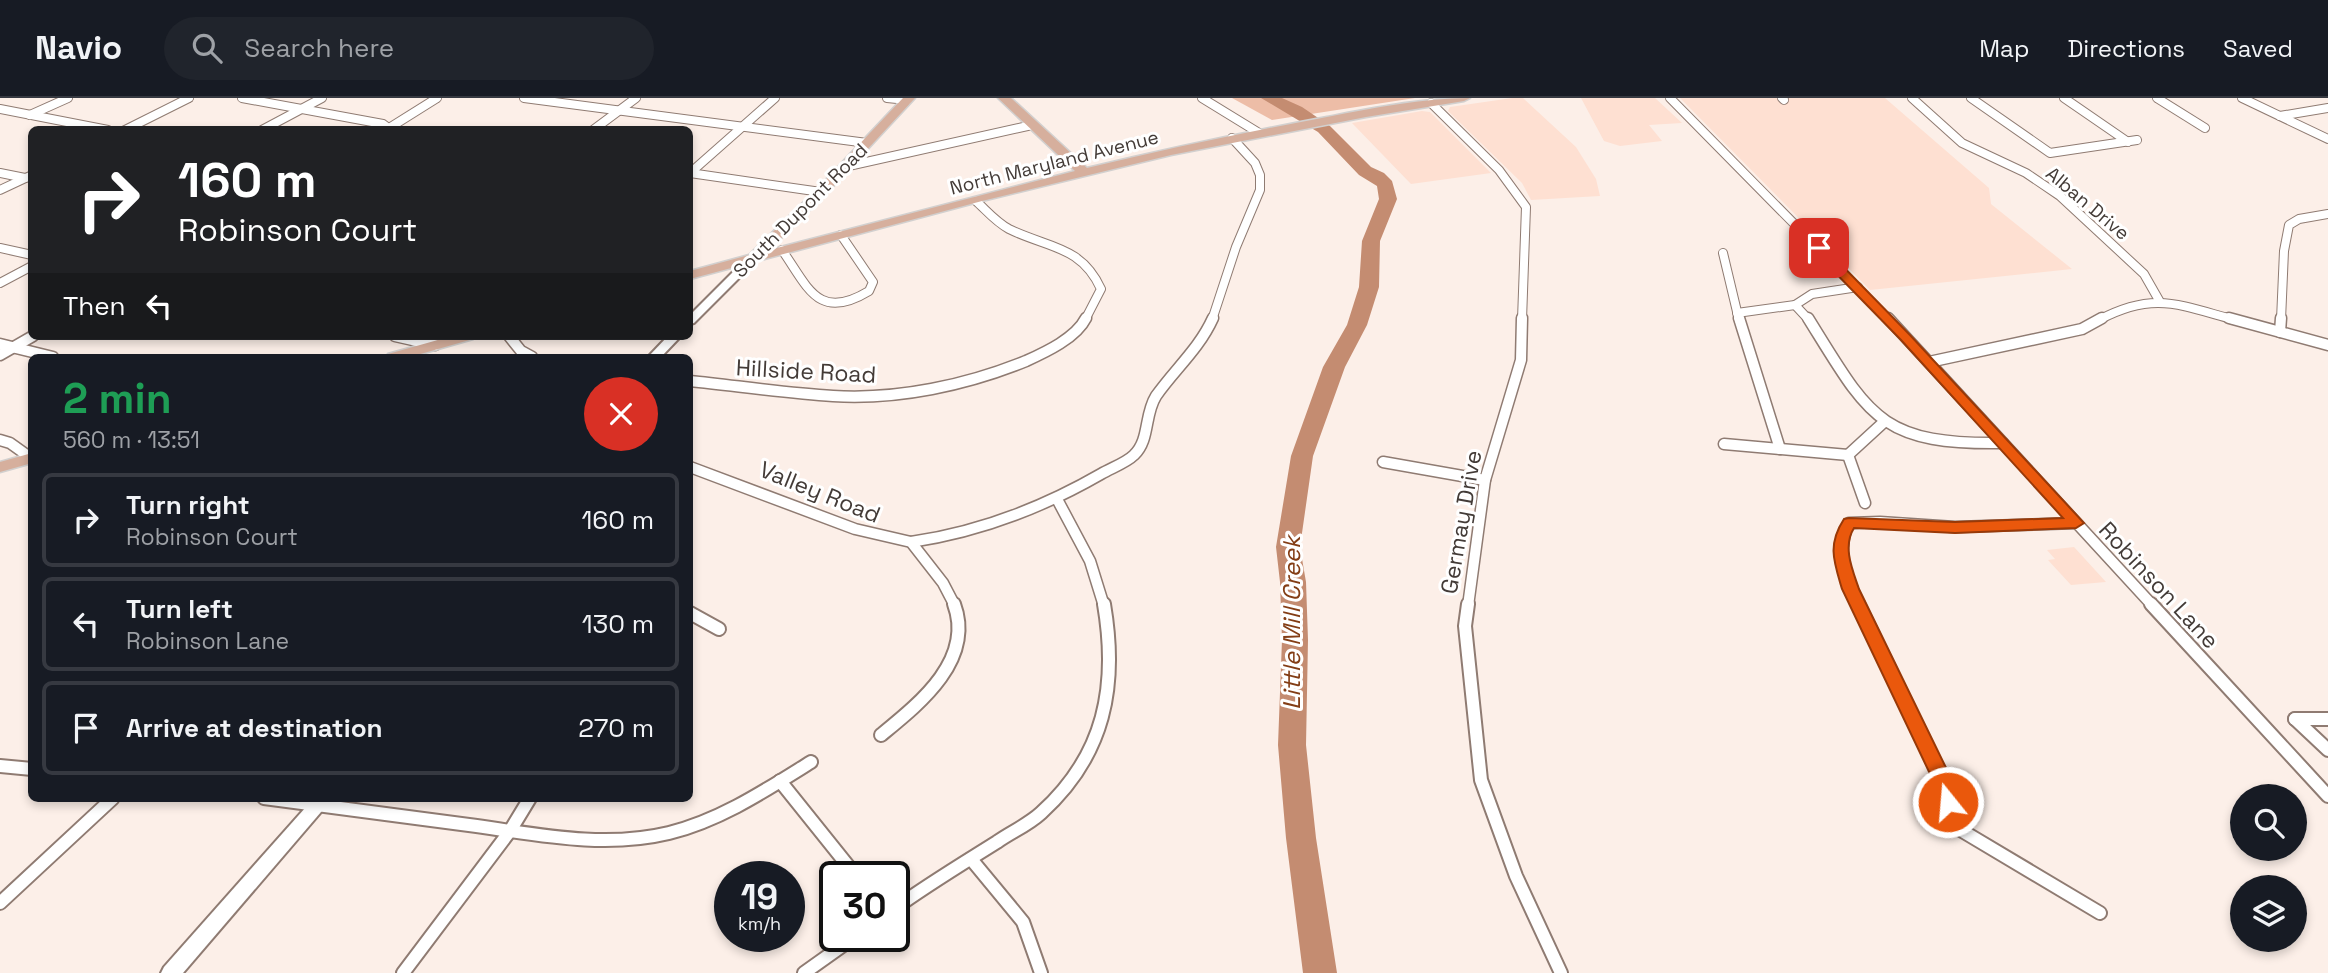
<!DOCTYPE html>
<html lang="en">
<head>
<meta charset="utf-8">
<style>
	:root { --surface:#171b24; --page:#20242c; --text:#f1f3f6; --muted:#9ea1a6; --line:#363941 }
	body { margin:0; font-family:"Space Grotesk",sans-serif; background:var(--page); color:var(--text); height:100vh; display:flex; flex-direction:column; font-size:26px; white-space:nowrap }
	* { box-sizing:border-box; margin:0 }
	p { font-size:23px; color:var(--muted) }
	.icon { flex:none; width:38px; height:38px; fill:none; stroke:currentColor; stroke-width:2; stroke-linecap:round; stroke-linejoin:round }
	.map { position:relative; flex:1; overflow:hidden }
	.panel { position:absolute; left:28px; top:256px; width:665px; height:448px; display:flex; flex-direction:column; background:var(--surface); border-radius:10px; box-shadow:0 4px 10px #0003 }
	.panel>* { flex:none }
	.banner { position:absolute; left:28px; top:28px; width:665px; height:214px; border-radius:10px; box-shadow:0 4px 10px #0003; background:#202124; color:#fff; overflow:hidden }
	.tools { position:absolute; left:2230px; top:686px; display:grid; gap:14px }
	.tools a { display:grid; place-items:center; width:77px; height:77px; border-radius:50%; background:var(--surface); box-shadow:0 4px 10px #0003; font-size:35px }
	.speed { position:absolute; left:714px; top:763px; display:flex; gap:14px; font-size:35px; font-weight:700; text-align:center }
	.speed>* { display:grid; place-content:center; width:91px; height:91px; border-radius:50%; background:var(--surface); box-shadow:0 4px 10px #0003; line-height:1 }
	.speed small { font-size:18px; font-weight:400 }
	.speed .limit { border:4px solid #111; border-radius:10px; background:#fff; color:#111 }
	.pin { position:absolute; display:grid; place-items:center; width:60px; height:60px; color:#fff; margin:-30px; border-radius:14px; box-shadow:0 4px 10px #0006 }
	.me { position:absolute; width:77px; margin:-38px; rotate:343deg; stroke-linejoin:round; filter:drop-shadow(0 0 5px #0008) }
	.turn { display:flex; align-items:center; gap:24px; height:147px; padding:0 35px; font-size:32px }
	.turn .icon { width:91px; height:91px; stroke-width:2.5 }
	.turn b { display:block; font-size:49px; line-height:60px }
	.then { display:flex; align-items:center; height:66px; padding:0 35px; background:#0003; gap:14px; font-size:26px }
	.round { display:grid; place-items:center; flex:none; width:74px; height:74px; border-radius:37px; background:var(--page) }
	.headline { display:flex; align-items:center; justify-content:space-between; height:119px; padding:0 35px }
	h1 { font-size:42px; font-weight:800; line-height:52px; color:#1e9e55 }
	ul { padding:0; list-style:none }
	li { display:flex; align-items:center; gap:21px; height:94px; margin:0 14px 10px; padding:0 21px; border:4px solid var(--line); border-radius:10px }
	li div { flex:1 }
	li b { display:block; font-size:26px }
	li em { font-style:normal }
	header { display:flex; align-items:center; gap:42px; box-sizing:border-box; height:98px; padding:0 35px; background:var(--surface); border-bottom:2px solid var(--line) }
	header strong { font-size:33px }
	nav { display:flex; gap:38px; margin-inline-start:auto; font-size:24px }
	.search { width:490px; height:63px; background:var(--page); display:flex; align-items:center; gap:18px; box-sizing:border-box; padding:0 24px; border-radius:38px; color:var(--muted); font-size:26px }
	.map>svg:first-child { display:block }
</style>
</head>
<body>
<header>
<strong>Navio</strong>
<div class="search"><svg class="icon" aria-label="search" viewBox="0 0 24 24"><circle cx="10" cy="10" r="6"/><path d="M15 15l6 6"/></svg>Search here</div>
<nav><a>Map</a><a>Directions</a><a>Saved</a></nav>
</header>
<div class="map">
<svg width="2328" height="875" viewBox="0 0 2328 875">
	<rect width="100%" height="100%" fill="#fcefe8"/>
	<g fill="#fee0d2">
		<path d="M1512 0H1523L1576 49 1596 81 1600 98 1531 102 1522 85 1448 13 1450 9Z"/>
		<path d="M1581 0H1655L1682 25 1649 27 1662 43 1620 48 1604 43Z"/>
		<path d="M1680 0H1885L1989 90 1991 106 2072 171 1870 192Z"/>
		<path d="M1422 13 1430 14 1491 75 1411 86 1352 25Z"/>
		<path d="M2074 449 2106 484 2071 487 2048 462 2055 461 2047 452Z"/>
	</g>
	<path fill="#edbda7" d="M1232 0H1415L1272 22Z"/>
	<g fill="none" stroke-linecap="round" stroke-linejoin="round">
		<path fill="#c48c71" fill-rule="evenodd" d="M1261 0H1282L1302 9 1330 28 1371 69 1384 75 1392 83 1397 101 1380 143 1379 189 1367 227 1345 269 1313 358 1300 449 1306 484 1308 542 1306 647 1316 740 1337 875H1303L1286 740 1278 647 1282 542 1280 484 1276 449 1291 358 1323 269 1347 227 1359 189 1362 143 1379 101 1377 88 1359 77 1318 34Z"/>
		<g stroke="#8f7b72" stroke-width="10">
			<g id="minor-far2">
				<path d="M242 0 383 26 391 32"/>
				<path d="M524 0 867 45"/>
				<path d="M887 0 907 2"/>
				<path d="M1202 0 1259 35"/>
				<path d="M1670 0 1889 222"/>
				<path d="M1782 0 1784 2"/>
				<path d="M1912 0 1962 45 2026 75 2060 98 2144 176 2160 204"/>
				<path d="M1971 0 2050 55 2137 42"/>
				<path d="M2064 0 2128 44"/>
				<path d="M2157 0 2205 30"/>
				<path d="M2242 0 2328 41"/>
				<path d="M1431 5 1499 72 1526 109 1522 222"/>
				<path d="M0 11 108 32"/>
				<path d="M30 17 68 0"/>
				<path d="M2280 18 2328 10"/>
				<path d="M125 32 189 0"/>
				<path d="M262 32 322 0"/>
				<path d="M386 32 437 0"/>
				<path d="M593 32 636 0"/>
				<path d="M844 69 1032 27"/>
				<path d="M0 75 25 80"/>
				<path d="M690 75 821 94"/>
				<path d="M690 75 775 0"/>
				<path d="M0 92 32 77"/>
				<path d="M976 103C987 113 996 124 1009 131 1047 150 1081 147 1101 191L1085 222"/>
				<path d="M0 150 32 157"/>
				<path d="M782 152C808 189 818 224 869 193L873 184 841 137"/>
				<path d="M1723 155 1739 222"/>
				<path d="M0 185 32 168"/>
				<path d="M1737 215 1795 207"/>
				<path d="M1212 222 1236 149 1260 92V77L1255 65 1232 40"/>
				<path d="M1809 222 1795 207 1812 196 1858 189"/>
				<path d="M2099 222C2154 193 2179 207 2235 222"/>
				<path d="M2281 222 2284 153 2289 127 2299 121 2328 116"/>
			</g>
		</g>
		<g stroke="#8f7b72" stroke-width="13">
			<g id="minor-far1">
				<path d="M1739 220 1780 351"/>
				<path d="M1808 220C1869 318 1879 347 2003 345"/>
				<path d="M1888 220 2153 508"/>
				<path d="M2229 220 2328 247"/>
				<path d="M2280 234 2281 220"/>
				<path d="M395 238 435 247"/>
				<path d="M509 238 521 253 532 259"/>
				<path d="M0 246 53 259"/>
				<path d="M0 257 33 238"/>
				<path d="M1929 264 2082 231 2102 220"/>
				<path d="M690 283C738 288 786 295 833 298 898 302 967 287 1026 263 1046 254 1076 240 1086 220"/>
				<path d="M0 342 10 345 31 360"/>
				<path d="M1724 346 1848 357"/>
				<path d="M1383 364 1485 382"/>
				<path d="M690 369 855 431 911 444 943 485 955 508"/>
				<path d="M1057 401 1090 463 1104 508"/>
				<path d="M1865 405 1848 357 1884 324"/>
				<path d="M911 444C979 434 1042 410 1101 376 1111 370 1126 365 1134 357 1150 342 1144 317 1156 298 1175 271 1199 251 1213 220"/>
				<path d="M1468 508 1485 382 1521 262 1522 220"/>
				<path d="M1859 508C1846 481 1835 453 1849 425L1880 424 1955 429 2076 425"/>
			</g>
		</g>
		<g stroke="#8f7b72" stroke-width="16">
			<g id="minor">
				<path d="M1468 506 1465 528 1481 682 1516 778 1561 875"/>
				<path d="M1858 506 1942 680 1954 728 2100 815"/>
				<path d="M2151 506 2328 698"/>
				<path d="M690 515 719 531"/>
				<path d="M2295 621 2328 652"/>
				<path d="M2295 621H2328"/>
				<path d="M881 637C919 606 975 562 954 506"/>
				<path d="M0 668 32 671"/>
				<path d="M780 683 857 779"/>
				<path d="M264 700C332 709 401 718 469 727 535 736 603 751 669 735 721 722 766 692 811 664"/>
				<path d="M971 761 1023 824 1041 875"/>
				<path d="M0 805 113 700"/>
				<path d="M894 811C927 787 962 766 997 744 1011 734 1028 727 1041 715 1105 657 1118 588 1104 506"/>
				<path d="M403 875 510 733 530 700"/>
				<path d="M804 875 856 838"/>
			</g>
		</g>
		<g stroke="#8f7b72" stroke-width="4">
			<g id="tertiary">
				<path d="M753 157 757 158V162L694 225 690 226V217L749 158Z"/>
				<path d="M668 238H681L661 259H648Z"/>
				<path d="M314 700H333L183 875H161L164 869Z"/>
			</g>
		</g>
		<g stroke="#d2d0cf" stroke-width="3">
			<g id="primary">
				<path d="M903 0H915L825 97 769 152 1075 73 998 0H1011L1087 70C1166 51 1246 34 1327 19 1374 10 1422 0 1470 0L1464 3 1366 19 1171 57 982 103 690 181V173L749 157 817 91Z"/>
				<path d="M452 238H475L473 241 410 259H386L388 256Z"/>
				<path d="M32 355V365L0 374V364Z"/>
			</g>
		</g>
		<use href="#minor-far2" stroke="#fff" stroke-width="8"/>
		<use href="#minor-far1" stroke="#fff" stroke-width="10"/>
		<use href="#minor" stroke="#fff" stroke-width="12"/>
		<use href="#tertiary" fill="#fff" fill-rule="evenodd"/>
		<use href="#primary" fill="#d6af9d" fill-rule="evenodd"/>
	</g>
	<path fill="#ea580c" stroke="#983908" stroke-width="2" d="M1819 147 1823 148 1910 237 2084 425 2076 430 1955 435 1854 430C1842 449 1853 473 1859 491L1951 680 1957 704 1954 710 1948 712 1941 710 1932 680 1842 491C1834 464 1827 447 1844 421L1849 420 1955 424 2063 420 1901 242 1814 153V148Z"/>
	<g text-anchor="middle" stroke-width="6" stroke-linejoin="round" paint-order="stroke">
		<g font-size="19" fill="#433b37" stroke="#fff">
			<text transform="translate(1054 64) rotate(-14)" y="7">North Maryland Avenue</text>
			<text transform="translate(2088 105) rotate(40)" y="7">Alban Drive</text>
			<text transform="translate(800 112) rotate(-45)" y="7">South Dupont Road</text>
		</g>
		<g font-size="23" fill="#433b37" stroke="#fff">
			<text transform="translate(806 273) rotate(3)" y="8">Hillside Road</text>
			<text transform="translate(820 394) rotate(22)" y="8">Valley Road</text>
			<text transform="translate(1461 424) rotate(-80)" y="8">Germay Drive</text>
			<text transform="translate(2159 487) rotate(47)" y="8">Robinson Lane</text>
		</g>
		<g font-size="24" font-style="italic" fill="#833d15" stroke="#fff">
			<text transform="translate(1292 525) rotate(-90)" y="8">Little Mill Creek</text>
		</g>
	</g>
</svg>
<div class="tools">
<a><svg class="icon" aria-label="search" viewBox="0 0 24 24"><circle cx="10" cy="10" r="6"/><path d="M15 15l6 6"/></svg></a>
<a><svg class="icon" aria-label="layers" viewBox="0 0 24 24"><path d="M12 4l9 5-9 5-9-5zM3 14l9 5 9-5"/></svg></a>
</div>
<div class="speed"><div>19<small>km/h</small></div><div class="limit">30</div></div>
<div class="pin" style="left:1819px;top:150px;background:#d93025"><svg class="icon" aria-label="arrive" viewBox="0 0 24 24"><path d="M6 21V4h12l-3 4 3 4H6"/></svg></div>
<svg class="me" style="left:1948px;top:704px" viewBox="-20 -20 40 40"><circle r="17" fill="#ea580c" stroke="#fff" stroke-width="3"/><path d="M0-11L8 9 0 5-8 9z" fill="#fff"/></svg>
<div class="banner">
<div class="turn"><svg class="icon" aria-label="right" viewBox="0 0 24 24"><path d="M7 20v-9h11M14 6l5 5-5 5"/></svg><div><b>160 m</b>Robinson Court</div></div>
<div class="then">Then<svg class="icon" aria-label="left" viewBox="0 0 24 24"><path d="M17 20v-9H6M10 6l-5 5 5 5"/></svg></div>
</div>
<section class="panel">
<div class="headline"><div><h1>2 min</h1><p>560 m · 13:51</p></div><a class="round" style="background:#d93025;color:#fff"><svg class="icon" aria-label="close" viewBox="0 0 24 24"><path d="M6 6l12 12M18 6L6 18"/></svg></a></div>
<ul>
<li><svg class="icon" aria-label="right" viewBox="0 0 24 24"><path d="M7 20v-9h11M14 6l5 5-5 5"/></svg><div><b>Turn right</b><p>Robinson Court</p></div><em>160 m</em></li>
<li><svg class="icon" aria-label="left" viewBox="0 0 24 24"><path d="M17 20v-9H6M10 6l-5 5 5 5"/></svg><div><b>Turn left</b><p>Robinson Lane</p></div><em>130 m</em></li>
<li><svg class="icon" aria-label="arrive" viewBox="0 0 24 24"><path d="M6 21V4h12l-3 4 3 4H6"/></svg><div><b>Arrive at destination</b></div><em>270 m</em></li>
</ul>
</section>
</div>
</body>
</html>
